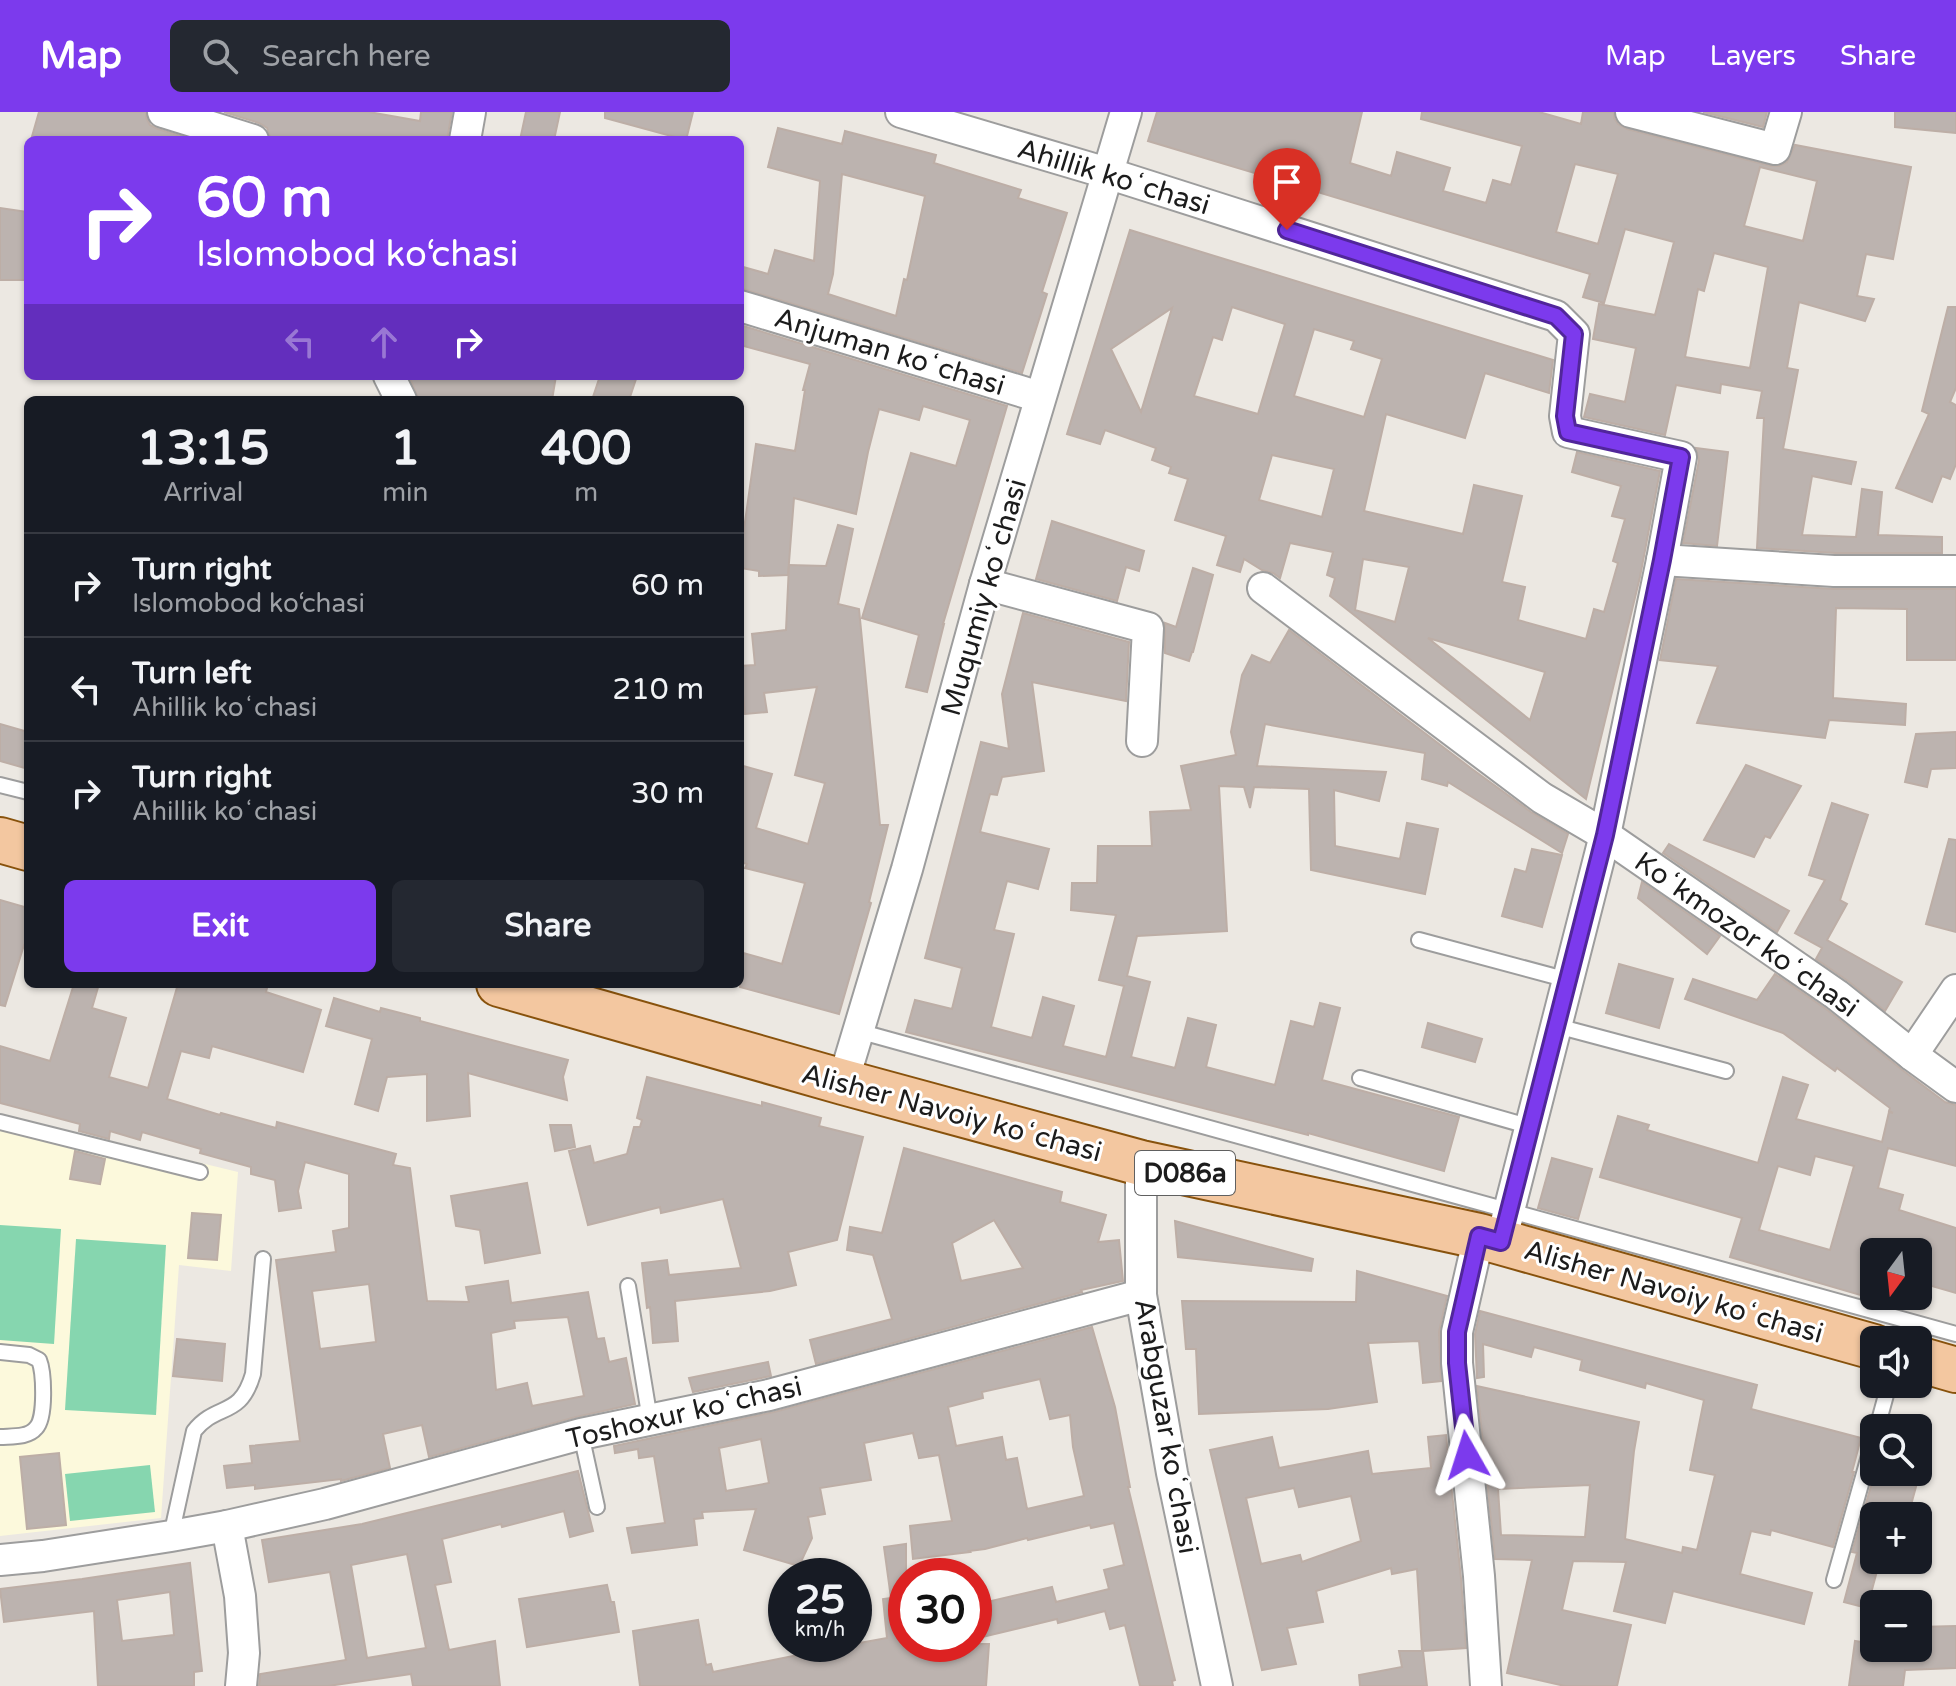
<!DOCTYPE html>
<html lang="en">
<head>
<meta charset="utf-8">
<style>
	:root { --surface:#171b24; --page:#242831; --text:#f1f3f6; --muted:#9ea1a6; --line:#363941; --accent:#7c3aed }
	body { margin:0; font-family:"Varela Round",sans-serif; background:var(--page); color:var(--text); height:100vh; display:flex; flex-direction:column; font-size:30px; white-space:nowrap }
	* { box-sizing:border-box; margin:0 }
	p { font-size:26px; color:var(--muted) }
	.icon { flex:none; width:44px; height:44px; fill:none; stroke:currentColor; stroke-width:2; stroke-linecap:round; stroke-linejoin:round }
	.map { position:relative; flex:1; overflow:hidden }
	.side { position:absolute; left:24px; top:284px; width:720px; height:592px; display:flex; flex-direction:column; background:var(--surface); border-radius:12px; box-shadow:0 2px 6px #0004 }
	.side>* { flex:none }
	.hud { position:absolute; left:24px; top:24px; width:720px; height:244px; border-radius:12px; box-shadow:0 2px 6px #0004; background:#7c3aed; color:#fff; overflow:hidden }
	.needle { width:52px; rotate:195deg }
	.tools { position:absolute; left:1860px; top:1126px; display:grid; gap:16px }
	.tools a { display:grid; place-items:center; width:72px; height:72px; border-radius:12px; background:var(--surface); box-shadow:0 2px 6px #0004; font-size:40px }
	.speed { position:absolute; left:768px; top:1446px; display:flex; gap:16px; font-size:40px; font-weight:700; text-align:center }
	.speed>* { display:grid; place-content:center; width:104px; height:104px; border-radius:50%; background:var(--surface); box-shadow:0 2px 6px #0004; line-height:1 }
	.speed small { font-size:20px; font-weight:400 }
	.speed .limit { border:12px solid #d22; background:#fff; color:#111 }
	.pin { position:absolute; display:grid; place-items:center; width:68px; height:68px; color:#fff; margin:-82px -34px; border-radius:50% 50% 50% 0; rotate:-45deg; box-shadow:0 0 8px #0007 }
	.pin .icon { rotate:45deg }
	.me { position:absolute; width:88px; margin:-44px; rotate:354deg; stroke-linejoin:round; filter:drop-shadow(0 0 6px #0008) }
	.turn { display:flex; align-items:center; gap:28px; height:168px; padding:0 40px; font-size:36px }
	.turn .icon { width:104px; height:104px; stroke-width:2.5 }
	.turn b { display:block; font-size:56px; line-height:68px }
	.lanes { display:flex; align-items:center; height:76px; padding:0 40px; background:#0003; justify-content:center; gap:40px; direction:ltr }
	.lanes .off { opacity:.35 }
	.eta { display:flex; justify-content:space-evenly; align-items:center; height:136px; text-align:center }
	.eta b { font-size:48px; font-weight:700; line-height:56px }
	.button { display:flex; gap:16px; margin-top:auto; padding:16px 40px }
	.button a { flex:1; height:92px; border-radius:12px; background:var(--accent); color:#fff; font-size:32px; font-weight:700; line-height:92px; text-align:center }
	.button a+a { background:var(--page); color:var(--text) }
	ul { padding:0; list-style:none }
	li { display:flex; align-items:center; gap:24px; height:104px; padding:0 40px; border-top:2px solid var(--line) }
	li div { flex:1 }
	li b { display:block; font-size:30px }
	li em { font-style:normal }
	header { display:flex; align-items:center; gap:48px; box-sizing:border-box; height:112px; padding:0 40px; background:var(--accent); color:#fff }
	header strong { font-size:38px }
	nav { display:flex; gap:44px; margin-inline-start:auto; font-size:28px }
	.search { width:560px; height:72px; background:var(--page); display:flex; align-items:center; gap:20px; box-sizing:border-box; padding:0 28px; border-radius:12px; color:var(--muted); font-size:30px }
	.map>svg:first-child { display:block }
</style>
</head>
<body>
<header>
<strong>Map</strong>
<div class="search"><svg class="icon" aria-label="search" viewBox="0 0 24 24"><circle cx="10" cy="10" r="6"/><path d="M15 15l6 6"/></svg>Search here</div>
<nav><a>Map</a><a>Layers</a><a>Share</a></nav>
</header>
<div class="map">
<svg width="1956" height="1574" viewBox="0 0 1956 1574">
	<rect width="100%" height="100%" fill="#ece8e2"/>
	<path fill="#fcf9dc" d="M0 1002 238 1060 231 1159 179 1153 161 1406 0 1424Z"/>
	<g fill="#86d6af">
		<path d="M0 1113 61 1117 54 1232 0 1228Z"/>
		<path d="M76 1127 166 1133 156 1303 65 1298Z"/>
		<path d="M150 1353 155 1400 70 1409 65 1362Z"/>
	</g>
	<g fill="#bcb3af" stroke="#bdaea6" stroke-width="2" fill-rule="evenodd">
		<path d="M39 0H146V5L150 13 158 17 184 25 183 28H31Z"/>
		<path d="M224 0H369L420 9 421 0H452L447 28H271L267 16 259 11Z"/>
		<path d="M526 0H560L554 28H520Z"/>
		<path d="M605 0H693L686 28 605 6Z"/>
		<path d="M1157 0H1362L1350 51 1391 64 1397 40 1450 56 1443 79 1486 91 1493 68 1511 73 1522 34 1421 7 1422 0H1539L1581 12 1583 0H1614V6L1618 12 1627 17 1771 54H1779L1787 50 1795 33 1911 55 1893 147 1866 142 1857 184 1874 187 1865 209 1799 190 1787 256 1798 258 1783 337 1856 350 1851 372 1812 364 1802 423 1856 425 1862 377 1882 380 1878 423 1942 425V441H1835L1757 436 1764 306H1757L1762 279 1721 272 1720 281 1676 273 1665 323 1584 305 1590 282 1625 290 1636 236 1593 227 1599 192 1655 203 1674 130 1625 117 1604 191 1583 185 1590 162 1148 29ZM1575 52 1618 62 1598 132 1556 120ZM1760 55 1817 69 1803 129 1744 114ZM1714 141 1768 155 1750 256 1685 245 1698 177 1704 179Z"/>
		<path d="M1703 0H1767L1763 15Z"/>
		<path d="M1895 0H1956V21L1895 15Z"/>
		<path d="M778 16 842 32 845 19 936 43 934 51 1021 78 1018 86 1067 101 1042 180 1047 182 1022 261 740 176V154L768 162 775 138 814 149 820 69 768 55ZM842 62 925 84 907 168 904 167 896 204 828 182 833 162Z"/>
		<path d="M0 96 28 100 26 168H0Z"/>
		<path d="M1130 118 1553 248 1549 281 1485 261 1465 326 1386 302 1364 399 1463 422 1474 373 1522 384 1502 470 1525 475 1518 508 1586 527 1594 497 1604 500 1618 451 1613 449 1625 407 1612 404 1621 374 1572 360 1577 340 1660 359 1640 465 1586 687 1330 484 1335 466 1327 463 1333 440 1290 431 1280 466 1273 461 1262 458 1244 447 1240 460 1217 453 1226 424 1175 408 1188 367 1169 361 1171 355 1152 348 1156 336 1105 318 1100 332 1067 322ZM1232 195 1285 212 1258 302 1194 284 1213 225 1222 228ZM1172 196 1141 300 1111 237ZM1314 217 1354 229 1351 237 1382 247 1364 305 1294 284ZM1272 343 1334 357 1322 405 1259 388ZM1363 447 1409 455 1395 510 1355 498ZM1428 526 1545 560 1530 608Z"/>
		<path d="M1948 195H1956V276L1950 290 1956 293V352L1950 367 1942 364 1932 390 1896 376 1929 302 1922 299Z"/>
		<path d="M740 213 1007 294 943 512H944L927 580 906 575 919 523 862 506 911 341 956 354 970 308 923 294 919 308 879 297 868 340 856 402 794 386 788 463 759 464V459L740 456V424H743L756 332 795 339 805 278H803L810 252 740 233Z"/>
		<path d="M409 264H556L552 288H419Z"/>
		<path d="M600 264H637L629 288H592Z"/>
		<path d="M1696 336 1728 340 1717 434 1683 431 1699 348Z"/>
		<path d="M1052 409 1144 439 1139 459 1126 455 1117 489 1036 467Z"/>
		<path d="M838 413 853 417 838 492 859 497 880 713H888L869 790 871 791 839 902 740 875V840L782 852 805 771 745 756 747 752 740 750V653L772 662 756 716 808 732 825 671 795 663 817 575 764 581 767 600 745 602 740 554 755 553 752 522 786 518 789 453 826 454Z"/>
		<path d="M1193 456 1213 463 1193 540H1192L1189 549 1165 541V511L1176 515Z"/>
		<path d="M1676 467 1834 477H1956V548H1907V497L1836 496 1833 586 1906 592 1905 613 1829 608 1825 626 1697 611 1718 554 1660 548Z"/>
		<path d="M1023 501 1129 530 1126 589 1032 570 1044 659 1002 665 997 683 990 682 980 720 1049 737 1038 777 1007 769 994 818 1014 822 991 915 1032 926 1043 885 1074 894 1063 934 1106 945 1124 874 1099 868 1116 803 1071 798 1072 771H1097L1098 734H1152L1150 700 1191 698 1181 654 1236 643 1231 620 1242 563 1252 543 1270 551 1289 518 1472 657 1531 700 1568 722 1562 741 1448 670 1447 674 1422 667 1425 641 1265 612 1257 654 1386 660 1379 689 1334 678 1335 734 1400 747 1407 711 1438 717 1425 782 1311 758 1309 677 1254 675 1250 696 1244 675 1219 674 1227 819 1137 824 1127 864 1150 870 1131 945 1175 956 1188 906 1216 913 1206 955 1275 973 1291 909 1314 915 1320 891 1340 896 1322 968 1459 1005 1444 1059 1308 1021V1023L906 920 915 888 952 897 962 856 925 846 981 630 1009 637 1002 582Z"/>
		<path d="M0 612 28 620V657L0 649Z"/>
		<path d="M1956 620V656L1931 657 1927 675 1905 670 1916 622Z"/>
		<path d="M1746 653 1801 674 1770 726 1765 724 1754 745 1704 728Z"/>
		<path d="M1832 691 1868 703 1840 788 1847 792 1827 828 1902 870 1885 899 1848 869 1816 847 1822 836 1795 821 1825 768 1809 763Z"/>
		<path d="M1949 727 1956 728V820L1926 812Z"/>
		<path d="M1669 732 1789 799 1777 820 1663 741Z"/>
		<path d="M1532 737 1562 743 1542 815 1502 804 1515 757 1526 760Z"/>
		<path d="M1642 770 1720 824 1707 842 1638 786Z"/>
		<path d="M0 788 28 796V834L24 833 5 894 0 893Z"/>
		<path d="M1619 852 1673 867 1659 916 1606 901Z"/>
		<path d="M1775 862 1826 897 1901 957 1945 990 1956 993V1054L1888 1036 1878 1076 1903 1083 1899 1098 1956 1116V1181L1918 1170V1140H1874V1187L1730 1145 1742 1106 1600 1065 1618 1004 1649 1013 1647 1018 1758 1051 1783 965 1808 973 1796 1007 1882 1030 1889 1000 1893 1001 1889 999 1890 996 1837 956 1835 959 1783 921 1685 887 1693 867 1757 888ZM1815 1044 1854 1054 1830 1138 1759 1118 1778 1054 1810 1063Z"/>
		<path d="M74 872H99L92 896 126 906 109 965 148 976 178 872H268L266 880 321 898 303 960 212 934 209 946 181 939 167 987 220 1003 221 1001 276 1016 277 1010 396 1042 393 1053 410 1056 427 1189 469 1190 466 1175 508 1169 511 1191 588 1180 597 1227 604 1226 609 1250 626 1246 635 1292 576 1305 429 1345 422 1313 383 1322 390 1356 341 1369V1367L255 1377V1373L227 1376 224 1354 252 1351 250 1334 300 1329 276 1148 336 1140 333 1119 349 1116V1062L305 1050 298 1079 301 1096 279 1099 275 1068 251 1062V1055L200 1041 201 1037 142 1020 140 1028 110 1019 109 1027 79 1019 80 1012 0 991V934L50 949ZM369 1172 376 1230 320 1237 312 1179ZM568 1205 584 1284 532 1294 527 1271 496 1278 491 1221 515 1216 514 1209Z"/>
		<path d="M334 886 380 900 381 896 420 906V909L568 948 563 965 567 988 468 961 470 1004 427 1009V962L387 965 378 999 355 992 372 927 326 914Z"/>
		<path d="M1428 911 1482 927 1475 950 1422 935Z"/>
		<path d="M647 965 762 994V990L821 1006 819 1014 863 1025 837 1128 788 1140 796 1173 770 1179 675 1189 678 1229 653 1231 650 1195 647 1196 642 1151 667 1148 669 1163 741 1156 723 1087 661 1101 660 1095 588 1113 569 1039 590 1034 594 1051 627 1042 634 1015H640L642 1008 637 1006Z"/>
		<path d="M550 1013H571L575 1035 555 1039Z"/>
		<path d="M904 1036 1062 1080 1060 1090 1106 1103 1098 1130 1119 1128 1123 1169 1081 1178 1082 1180 816 1252 810 1228 892 1207 873 1143 847 1138 850 1115 882 1121ZM994 1108 1023 1156 961 1169 952 1131Z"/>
		<path d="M75 1039 105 1047 100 1072 70 1067Z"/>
		<path d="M1552 1046 1592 1057 1578 1107 1538 1096Z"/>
		<path d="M527 1071 540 1141 485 1151 480 1118 456 1114 451 1084Z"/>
		<path d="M192 1101 221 1103 217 1148 188 1146Z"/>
		<path d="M1175 1109 1313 1147 1311 1159 1178 1145Z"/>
		<path d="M1357 1159 1447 1184 1439 1220 1441 1269 1423 1271 1419 1229 1368 1231 1377 1290 1328 1297 1199 1302 1196 1237H1186L1182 1189 1356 1190Z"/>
		<path d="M1480 1199 1757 1273 1751 1297 1861 1326 1852 1360H1854L1833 1435 1771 1418 1770 1423 1751 1419 1740 1462 1812 1481 1804 1512 1673 1479 1665 1511 1614 1499 1626 1450 1573 1449 1562 1498 1631 1513 1617 1574H1565L1507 1561 1532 1448 1495 1447 1477 1274 1639 1310 1634 1339 1625 1427 1682 1441 1683 1435 1697 1438 1715 1363 1690 1358 1704 1288 1646 1271 1645 1276 1580 1258 1582 1248 1534 1235 1531 1245 1483 1232 1484 1265 1477 1266 1475 1222ZM1590 1373 1585 1425 1501 1423 1498 1377Z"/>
		<path d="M1092 1215 1115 1295 1130 1375H1128L1175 1568 1172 1569 1173 1574H1140L1125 1513 1110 1517 1105 1499 1058 1511 1057 1507 974 1527V1493L1052 1475 1056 1490 1109 1477 1104 1458 1124 1453 1114 1411 1091 1416 1090 1413 1028 1428 1027 1426 985 1437 969 1439 970 1440 913 1447 910 1414 952 1409 939 1343 919 1346 913 1321 864 1331 871 1368 820 1376 825 1402 808 1405 812 1426 799 1454 744 1438 756 1397 702 1400 703 1406 694 1407 697 1433 632 1441 627 1416 665 1411 654 1344 639 1346 638 1337 615 1341 614 1334 774 1300ZM1040 1267 1050 1307 1070 1303 1073 1335 1084 1384 1027 1397 1017 1346 1006 1348 1002 1325 956 1334 948 1295 983 1286 982 1280ZM761 1327 769 1371 726 1379 719 1336Z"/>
		<path d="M177 1227 225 1232 222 1269 173 1264Z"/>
		<path d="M768 1250 771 1264 693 1280 689 1266Z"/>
		<path d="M1446 1323 1461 1466 1466 1536 1423 1539 1427 1574H1360L1359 1563 1402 1555 1399 1539H1422L1417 1457 1392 1462 1391 1456 1316 1479 1323 1510 1287 1516 1296 1552 1262 1558 1210 1338 1272 1325 1279 1356 1368 1339 1372 1362 1431 1356 1428 1325ZM1294 1376 1299 1395 1351 1384 1361 1429 1302 1450 1300 1443 1261 1452 1246 1386Z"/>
		<path d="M59 1341 66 1413 27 1417 20 1345Z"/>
		<path d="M578 1359 593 1419 570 1425 564 1399 502 1415 501 1412 442 1427 451 1470 435 1473 449 1538 495 1529 500 1574H413L411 1562 328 1574H259L260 1562 346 1548 330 1460 269 1470 262 1428 362 1412ZM407 1442 426 1536 367 1546 351 1453Z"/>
		<path d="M1875 1360H1920L1908 1404H1874V1448H1880L1867 1496 1844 1490 1857 1441 1852 1440Z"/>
		<path d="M906 1432V1532H989L986 1574H640L633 1519 698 1508 706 1553 711 1552 713 1560 808 1541 806 1532H854L887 1526 883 1487 891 1486 884 1435Z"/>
		<path d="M190 1451 202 1559 194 1560V1574H98L94 1499 4 1510 0 1477 82 1467ZM170 1480 174 1523 122 1529 117 1488Z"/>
		<path d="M607 1473 611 1490H614L619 1520 527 1535 519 1487Z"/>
		<path d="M1956 1514V1556L1905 1558 1903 1574H1849L1855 1529 1874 1532V1536H1918V1515Z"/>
	</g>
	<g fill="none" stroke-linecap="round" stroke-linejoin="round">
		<g stroke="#9d9d9d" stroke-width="18">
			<g id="lane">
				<path d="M0 673 28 680"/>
				<path d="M1419 828 1568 868"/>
				<path d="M1557 914 1726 959"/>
				<path d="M858 919 1956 1222"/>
				<path d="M1360 966 1531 1015"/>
				<path d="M0 1010 200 1060"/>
				<path d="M628 1174 650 1308"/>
				<path d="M0 1240 29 1243 39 1248C44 1260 46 1306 36 1316 28 1326 11 1324 0 1325"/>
				<path d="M1877 1316 1889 1272"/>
				<path d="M581 1322 597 1395"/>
				<path d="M171 1424 194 1319C217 1290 240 1307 253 1262L263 1147"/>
				<path d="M1834 1468 1874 1326"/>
			</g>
		</g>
		<g stroke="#9d9d9d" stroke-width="34">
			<g id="street">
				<path d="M163 0 253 28"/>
				<path d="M901 0 1107 61 1556 204 1574 222 1565 304 1568 320 1681 345 1662 448 1605 723 1501 1130"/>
				<path d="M1631 0 1775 37 1786 0"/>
				<path d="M465 28 470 0"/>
				<path d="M740 194 1040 285"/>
				<path d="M389 264 401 288"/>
				<path d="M1662 448 1834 459H1956"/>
				<path d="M985 472 1148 516 1142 629"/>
				<path d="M1263 476 1542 686 1605 723 1837 883 1912 943 1956 975"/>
				<path d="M1912 943 1956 878"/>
				<path d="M843 970 907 757 985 472 1126 0"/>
				<path d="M1141 1051V1183L1172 1361 1217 1574"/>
				<path d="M1479 1124 1457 1220V1251L1479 1464 1486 1574"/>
				<path d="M227 1414 240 1484 244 1541 241 1574"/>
				<path d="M0 1448 43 1444 171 1424 227 1414 325 1392 581 1322 769 1283 1141 1183"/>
			</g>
		</g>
		<g stroke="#88520c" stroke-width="48">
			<g id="primary">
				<path d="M0 728 28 736"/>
				<path d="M499 872 843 970 1141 1051 1479 1124 1874 1235"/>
				<path d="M1918 1247 1956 1258"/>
			</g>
		</g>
		<use href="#lane" stroke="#fff" stroke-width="14"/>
		<use href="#street" stroke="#fff" stroke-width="30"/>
		<use href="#primary" stroke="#f3c7a0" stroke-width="44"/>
	</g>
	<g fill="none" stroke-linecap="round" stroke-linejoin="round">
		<g stroke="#51269a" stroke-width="20">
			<path id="route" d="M1287 118 1556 204 1574 222 1565 304 1568 320 1681 345 1662 448 1605 723 1501 1130 1479 1124 1457 1220V1251L1467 1343"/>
		</g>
		<use href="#route" stroke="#7c3aed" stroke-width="14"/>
	</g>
	<g text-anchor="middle" stroke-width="6" stroke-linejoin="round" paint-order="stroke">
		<rect fill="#fff" stroke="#606060" stroke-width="2" x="1135" y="1039" width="100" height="44" rx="6"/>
		<g font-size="26" font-weight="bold" fill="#1c1c1c">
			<text x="1185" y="1070">D086a</text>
		</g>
		<g font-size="28" fill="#1c1c1c" stroke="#fff">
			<text transform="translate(1114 64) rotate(17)" y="10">Ahillik koʻchasi</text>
			<text transform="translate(890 239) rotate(17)" y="10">Anjuman koʻchasi</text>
			<text transform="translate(983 485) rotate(-74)" y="10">Muqumiy koʻchasi</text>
			<text transform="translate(1747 822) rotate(35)" y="10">Koʻkmozor koʻchasi</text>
			<text transform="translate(952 1000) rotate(15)" y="10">Alisher Navoiy koʻchasi</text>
			<text transform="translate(1674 1179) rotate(16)" y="10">Alisher Navoiy koʻchasi</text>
			<text transform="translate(684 1300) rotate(-13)" y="10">Toshoxur koʻchasi</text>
			<text transform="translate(1167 1314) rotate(80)" y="10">Arabguzar koʻchasi</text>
		</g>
	</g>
</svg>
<div class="tools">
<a><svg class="needle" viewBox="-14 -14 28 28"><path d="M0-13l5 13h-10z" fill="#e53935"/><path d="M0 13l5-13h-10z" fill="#9ea1a6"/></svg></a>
<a><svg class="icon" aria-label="sound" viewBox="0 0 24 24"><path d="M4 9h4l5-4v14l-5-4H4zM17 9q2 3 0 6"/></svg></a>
<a><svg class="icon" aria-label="search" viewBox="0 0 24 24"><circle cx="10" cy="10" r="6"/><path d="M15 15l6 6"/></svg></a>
<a>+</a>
<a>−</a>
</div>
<div class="speed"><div>25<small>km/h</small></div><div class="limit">30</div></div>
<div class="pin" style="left:1287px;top:118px;background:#d93025"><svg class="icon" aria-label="arrive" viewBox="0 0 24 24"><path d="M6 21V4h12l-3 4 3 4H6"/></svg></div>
<svg class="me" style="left:1467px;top:1343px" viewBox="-20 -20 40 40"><path d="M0-17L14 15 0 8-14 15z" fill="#7c3aed" stroke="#fff" stroke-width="4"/></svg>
<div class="hud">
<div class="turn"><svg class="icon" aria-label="right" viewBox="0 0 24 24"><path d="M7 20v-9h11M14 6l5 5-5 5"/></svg><div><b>60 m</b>Islomobod ko‘chasi</div></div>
<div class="lanes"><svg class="icon off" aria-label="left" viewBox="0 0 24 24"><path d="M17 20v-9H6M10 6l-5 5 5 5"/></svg><svg class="icon off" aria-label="ahead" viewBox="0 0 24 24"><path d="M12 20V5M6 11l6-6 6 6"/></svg><svg class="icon" aria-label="right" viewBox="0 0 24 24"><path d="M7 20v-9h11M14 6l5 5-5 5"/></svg></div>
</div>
<section class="side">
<div class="eta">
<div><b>13:15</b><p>Arrival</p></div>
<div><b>1</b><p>min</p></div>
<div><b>400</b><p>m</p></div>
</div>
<ul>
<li><svg class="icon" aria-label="right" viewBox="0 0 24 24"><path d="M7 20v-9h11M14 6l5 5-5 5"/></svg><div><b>Turn right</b><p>Islomobod ko‘chasi</p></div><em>60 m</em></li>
<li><svg class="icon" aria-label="left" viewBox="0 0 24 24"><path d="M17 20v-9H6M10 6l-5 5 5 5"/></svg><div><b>Turn left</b><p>Ahillik koʻchasi</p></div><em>210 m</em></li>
<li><svg class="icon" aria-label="right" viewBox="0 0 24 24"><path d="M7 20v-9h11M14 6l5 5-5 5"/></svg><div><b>Turn right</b><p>Ahillik koʻchasi</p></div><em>30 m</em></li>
</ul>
<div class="button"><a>Exit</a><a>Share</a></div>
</section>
</div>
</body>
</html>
